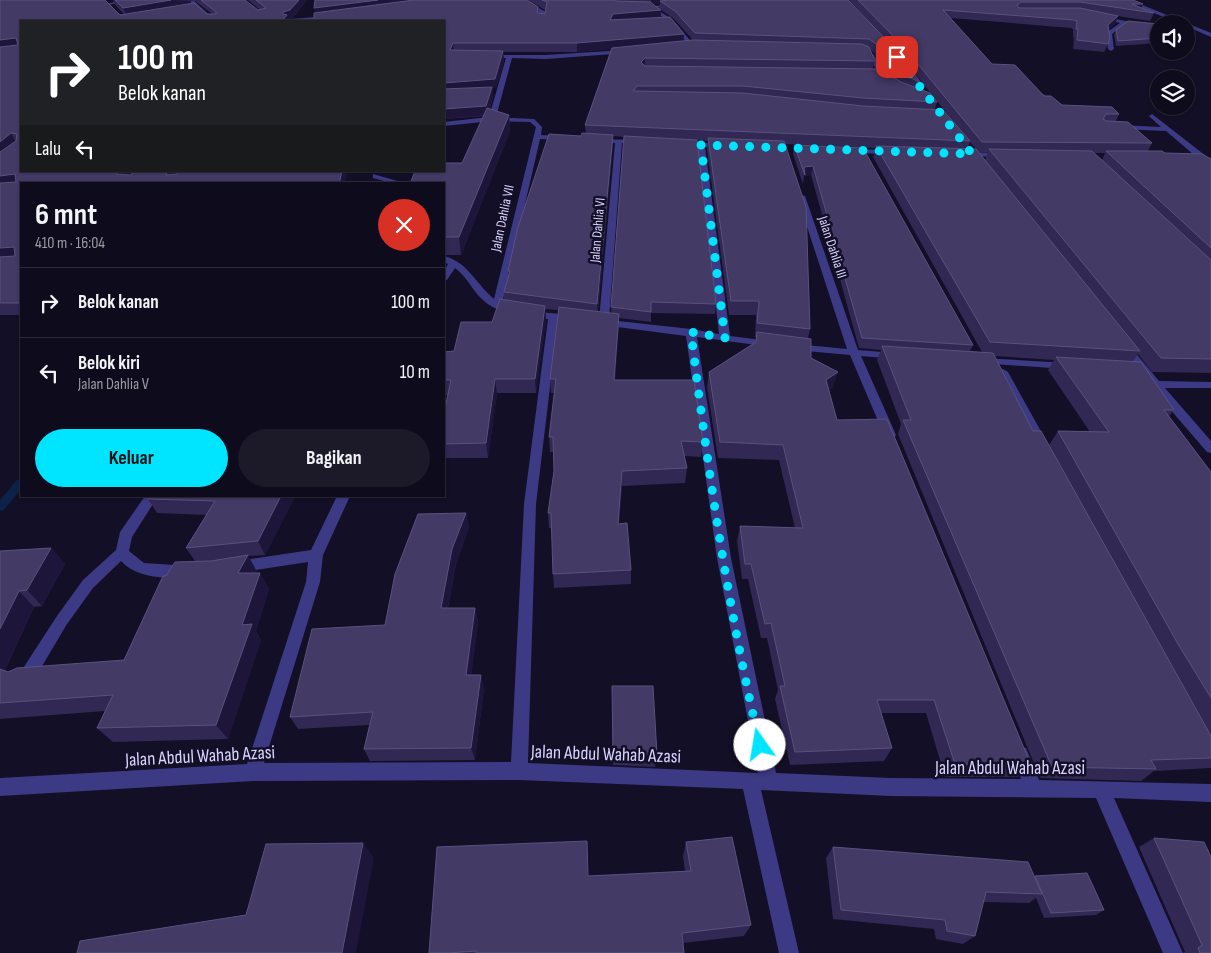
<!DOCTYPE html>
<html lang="id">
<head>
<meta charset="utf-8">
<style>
	:root { --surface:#0e0b1c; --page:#1c1929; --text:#f1f3f6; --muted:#9b9ba3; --line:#2e2b3b; --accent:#00e5ff }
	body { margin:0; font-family:"Sofia Sans Condensed",sans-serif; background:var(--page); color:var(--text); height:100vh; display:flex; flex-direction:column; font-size:19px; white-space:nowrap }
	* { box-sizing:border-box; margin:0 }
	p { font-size:16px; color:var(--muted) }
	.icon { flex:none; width:28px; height:28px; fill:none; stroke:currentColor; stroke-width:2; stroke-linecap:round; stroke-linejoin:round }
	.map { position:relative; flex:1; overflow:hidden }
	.sheet { position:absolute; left:20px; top:182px; width:425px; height:315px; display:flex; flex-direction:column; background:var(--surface); border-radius:0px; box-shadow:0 1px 4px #0004,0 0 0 1px var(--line) }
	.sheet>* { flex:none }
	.banner { position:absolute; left:20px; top:20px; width:425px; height:152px; border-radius:0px; box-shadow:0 1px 4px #0004,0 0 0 1px var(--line); background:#202124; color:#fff; overflow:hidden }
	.controls { position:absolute; left:1150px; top:15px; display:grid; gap:10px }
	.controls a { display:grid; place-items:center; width:45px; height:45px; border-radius:50%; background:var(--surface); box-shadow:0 1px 4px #0004,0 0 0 1px var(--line); font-size:25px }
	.pin { position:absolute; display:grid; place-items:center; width:42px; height:42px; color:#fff; margin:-21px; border-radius:10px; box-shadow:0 2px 8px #0006 }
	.me { position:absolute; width:55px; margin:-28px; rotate:347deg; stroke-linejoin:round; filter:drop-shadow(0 0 4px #0008) }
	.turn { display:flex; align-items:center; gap:18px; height:105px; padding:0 15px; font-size:22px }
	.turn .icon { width:65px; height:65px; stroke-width:2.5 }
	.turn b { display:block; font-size:35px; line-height:42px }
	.then { display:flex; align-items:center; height:48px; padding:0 15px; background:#0003; gap:10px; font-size:19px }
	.round { display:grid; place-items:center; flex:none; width:52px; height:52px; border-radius:26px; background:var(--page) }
	.headline { display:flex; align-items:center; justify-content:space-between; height:85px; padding:0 15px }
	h1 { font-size:30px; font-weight:700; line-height:38px }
	.action { display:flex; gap:10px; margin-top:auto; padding:10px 15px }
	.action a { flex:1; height:58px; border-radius:30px; background:var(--accent); color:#111; font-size:20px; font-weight:700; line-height:58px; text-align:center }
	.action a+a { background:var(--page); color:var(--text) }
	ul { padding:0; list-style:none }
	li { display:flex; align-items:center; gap:15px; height:70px; padding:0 15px; border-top:1px solid var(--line) }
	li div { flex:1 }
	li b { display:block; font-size:19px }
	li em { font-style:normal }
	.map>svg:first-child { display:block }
</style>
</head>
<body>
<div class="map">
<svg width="1211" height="953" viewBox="0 0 1211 953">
	<rect width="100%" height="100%" fill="#130f26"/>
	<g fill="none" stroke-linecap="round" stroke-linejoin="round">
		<path fill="#0c2248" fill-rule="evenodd" d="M21 479V489L4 510 0 511V500L17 480Z"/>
		<g fill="#3d3a85" fill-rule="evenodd">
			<path d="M124 0H134L108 5 106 4Z"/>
			<path d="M188 0H193L216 21H211Z"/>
			<path d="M519 0H524L546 12 544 21 539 20 541 14Z"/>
			<path d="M696 0H709L655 8 673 20 694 45 691 47 669 22 649 7Z"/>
			<path d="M1124 0H1130L1211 33V37L1186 26V24H1180Z"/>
			<path d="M329 16 331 18 287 21 290 19Z"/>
			<path d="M1100 16 1131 22 1160 24 1159 27 1125 24 1112 34 1114 49 1111 51 1108 49 1106 33 1120 23 1098 18Z"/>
			<path d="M863 49H867L874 55 890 81H886L882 78Z"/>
			<path d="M625 50 627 53 546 59 512 58 496 117 534 119 542 127 541 135 564 136 567 138 564 140 540 139 502 304 525 311 575 315 580 318 575 321 558 320 536 504 528 763 758 773 717 558 686 336 602 325 597 322 599 320 615 143 596 142 594 141V139L639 140 643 142 639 144 622 143 609 320 691 329 719 334 698 147 681 146 677 144 681 142 727 144V148H724L705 147 730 336 771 341 776 344 771 347 697 337 731 558 776 773 891 778 1021 779 1011 754 1014 748 1020 746 1026 748 1039 780 1211 784V802L1114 798 1183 953H1163L1096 798 891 796 761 790 799 953H779L743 789 519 780 253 781 0 796V778L247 764 306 582 308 562 237 573 232 571 230 567 232 563 237 561 311 550 337 496H350L323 555 320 582 264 763 511 762 524 504 548 319C523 317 495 315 478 295 470 286 465 275 455 268L447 280 444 281V271L448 264 444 262V256C468 262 476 284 494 299L536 127 530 122 492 121 444 126V122L489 117 506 58H488L486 55H546Z"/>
			<path d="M1152 114 1206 156V160H1200L1166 131 1119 129 1116 127 1119 125 1161 127 1150 117 1149 116Z"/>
			<path d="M849 149 891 150 895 152 891 154 846 153V149Z"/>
			<path d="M964 152 1004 153 1008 155 1004 157 961 156 960 154Z"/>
			<path d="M373 174 408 184H395L373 178Z"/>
			<path d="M798 194 805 196 858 350 895 353 900 356 895 359 861 356 896 435 894 438 890 439 884 435 850 355 795 350 790 347 795 344 847 349 797 196Z"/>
			<path d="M1124 343 1128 344 1159 381 1211 382V388H1165L1211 441V453L1207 452 1150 386 1119 346Z"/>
			<path d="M982 358 1067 363 1072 366 1067 369 978 363 977 361Z"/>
			<path d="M1003 369 1008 372 1048 444 1046 447H1038L1036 444 998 372Z"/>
			<path d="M145 496H158L132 537 129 551 144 563 190 566 192 570 190 574C169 581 136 578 121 561L93 588 67 624 32 683 26 685 20 683 18 678 20 673 57 616 83 580 116 550 120 532Z"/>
		</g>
	</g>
	<g fill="#312854" fill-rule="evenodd">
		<path d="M0 0 120 15 124 14 116 6 113 0H245L258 10H260L248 0H307L293 18 288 19 289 21H21V171H176L175 174H177L178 171H348L344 184H21V315H0ZM191 1H195L212 14H207L191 4Z"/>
		<path d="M528 0H848L921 83 920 89 937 102 935 109 966 137 900 55 849 0H1133L1143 4 1141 8 1154 13 1150 21 1118 16 1115 24 1108 30V44L1104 52 1073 49 1074 38 1073 37V29L1071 28 951 18 992 64 1062 105 1119 114 1116 121 1152 143 1148 151 1211 159V373L1152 372 1138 354 1133 361 1174 410 1169 416 1211 472V768L1154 771 1141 781 1040 778 898 434 901 424 877 360 881 350 859 348 811 175 804 176 803 184 793 154 794 145 973 345 970 351 982 352 873 157 876 148 785 144 810 329 808 338 811 358 833 387 829 390 837 420 1031 765 1018 777H945L926 713H881L892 748 884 761 790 765 775 699 778 690 767 638H761L748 579H742L737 541 740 526 795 528 779 460 718 458 707 387 709 372 755 343 756 337H755L756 315H729L707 150 708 141 697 140 716 304 715 314 651 313V322L619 318 615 380 703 442 701 457 684 456 687 468 685 483 622 486 619 524 631 570V584L554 588 553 574 552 528H549L548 513 554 471V452H550L549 437 554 393H551L550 379 558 310 545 309 546 320 536 393H497L488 458H444V413L448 395H444V352L454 351 492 322 504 299V292L508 277V271L581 136 586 134 585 125 611 49 577 52H503L504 60 496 88H493V96L490 109 509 115 510 131 461 255H444V184L462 163 484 116 444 119V21L538 7 539 13 545 14V10ZM660 3V9L674 19 693 40 683 41 684 34 661 17V10L652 4ZM869 49 874 53 885 72 873 68 875 61ZM613 136 624 137 611 313 598 311 613 145ZM970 142 976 149H967ZM978 152H988L985 160ZM1094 153H1105L1102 160ZM995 356 1054 360 1048 370 1090 432 1058 431 1049 445 1033 431Z"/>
		<path d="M1159 24V43L1116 46 1114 35 1116 30Z"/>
		<path d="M295 496 265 555 248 556 257 572 256 573H260L269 589 256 631 261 640 228 739 113 742 97 728 105 711 0 719V551L51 548 65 564 42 606 34 607 5 670 8 672 124 660 166 576 195 561 186 548 207 515 157 513 148 499Z"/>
		<path d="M466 513 469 527 456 564 448 608H475L478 622 471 675 484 688 475 760 370 761 364 749 369 725 298 729 290 717 385 625Z"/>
		<path d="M612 699 657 755 655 767 613 765Z"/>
		<path d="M1154 838 1211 953H1183L1185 952 1139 847Z"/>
		<path d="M686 842 751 925 744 936 683 943 684 953H429L588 876 685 871 683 856Z"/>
		<path d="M833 847 1034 876 1104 910 1096 915 1044 918 1036 898 1029 903 983 902 975 936 963 944 936 939 934 929 833 919 826 858Z"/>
	</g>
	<g fill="#1d163a">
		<path d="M171 0 195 1H191V5L127 16 123 8Z"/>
		<path d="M299 0H307L293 18 288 19 289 21H282L283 12Z"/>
		<path d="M378 0H444L316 16 314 8Z"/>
		<path d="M651 0H695L660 1V3L651 4Z"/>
		<path d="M1132 4H1143L1140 11Z"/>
		<path d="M661 10V18L610 20 613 14Z"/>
		<path d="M1118 16 1115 24 1104 33 1108 25Z"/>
		<path d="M684 34 683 42 577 52V43Z"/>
		<path d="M16 38 21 46 0 50V40Z"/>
		<path d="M453 43 454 52 450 50Z"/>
		<path d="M503 51 504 60 496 88H493V96L488 115 444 119V83Z"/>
		<path d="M645 58V67L641 62Z"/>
		<path d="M509 115 510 131 461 255 459 237Z"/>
		<path d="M11 133 17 144 0 157V142Z"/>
		<path d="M613 135V145L597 316V304Z"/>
		<path d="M813 166 811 175 804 176V167Z"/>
		<path d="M118 171H129L133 179 116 174Z"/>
		<path d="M168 171H176L171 184 166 175Z"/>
		<path d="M342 171H348L344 184H339Z"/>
		<path d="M15 174 21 185 0 188V176Z"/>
		<path d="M14 247 21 258 0 261V248Z"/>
		<path d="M545 306 546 320 536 393 535 379Z"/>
		<path d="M619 314V328L614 395V380Z"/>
		<path d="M838 372 833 387 822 395 826 380Z"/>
		<path d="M495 379 497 393 488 458 486 443Z"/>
		<path d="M622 471V486L618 538V524Z"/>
		<path d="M281 496H295L265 555 258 541Z"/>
		<path d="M466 513 469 527 456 564 445 622 441 608 452 549Z"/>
		<path d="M51 548 65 564 42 606 27 590Z"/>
		<path d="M248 555 257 572 248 589 238 573Z"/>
		<path d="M260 573 269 589 256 631 261 640 228 739 216 725 242 625Z"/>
		<path d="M19 591 34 607 0 680V629Z"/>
		<path d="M475 608 478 622 470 688 466 675Z"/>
		<path d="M481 675 484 688 475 760 471 748Z"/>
		<path d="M363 843 374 858 356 953H342Z"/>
	</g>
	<g fill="#433a66" stroke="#5a527e">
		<path d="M0 0H105L120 15 194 3 207 14H216V12L201 0H245L258 10 266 8 256 0H299L290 10 283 12V14L287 15 282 21H21V171H118L116 174 131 175 133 173 131 171H168L166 175 177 174 178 171H342L339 184H21V303H0V257L15 256 14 247 0 248V183L16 182 15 174 0 176V152L16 141 17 134 11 133 0 142V47L18 45 16 38 0 40Z"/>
		<path d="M115 0H171L123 8Z"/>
		<path d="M315 0H378L314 8Z"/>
		<path d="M414 0H527L538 7 537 13 545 14 547 2 542 0H614L615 1 650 2 661 10 613 14 610 20 670 17 684 34 577 43H453L450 50 503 51 495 79 444 83V21H314V13Z"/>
		<path d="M669 0H848L896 50 921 83 890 67 876 44 869 39 695 33 675 11 660 1Z"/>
		<path d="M858 0H1133L1143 4H1132L1154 13 1080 2H1021L1017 5 1019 8H1080L1118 16 1108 25 1110 38 1108 44 1077 40 1078 29H1076L1077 21 1074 20 943 10 992 64 1015 65 1044 96H1051L1062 105 1112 107 1119 114H1106L1103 119 1107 121 1128 122 1152 143 982 142 903 46Z"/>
		<path d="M1128 21 1159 24V38L1118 41 1116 30Z"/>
		<path d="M692 40 862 44 869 47 875 61 645 58 641 62 645 66 880 69 901 82 930 93 937 102 863 98 743 86H637L633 91 743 93 863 106 943 110 970 141 585 125 612 48Z"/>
		<path d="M492 87 486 106 444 109V89Z"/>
		<path d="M487 108 509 115 459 237H444V184H410L415 171H444V163H462Z"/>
		<path d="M582 133 613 135 597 304 504 292 510 271H508L518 227 549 134 581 136Z"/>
		<path d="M624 136 697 140 716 304 651 302V312L611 307Z"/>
		<path d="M708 138 784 141 806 207 810 329 757 323 759 301H731Z"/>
		<path d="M794 145 863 148 973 345 862 338 813 166 804 167 805 175Z"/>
		<path d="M876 146 976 149 1140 351 990 342Z"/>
		<path d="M989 149 1092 151 1211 260V359L1161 358Z"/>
		<path d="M1106 151H1162L1165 153 1202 154 1211 159V248Z"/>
		<path d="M500 299 545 306 535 379H495L486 443 444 444V413L451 380H444V352L454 351 461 322H492Z"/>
		<path d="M559 307 619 314 614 380H694L703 442 681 441 687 468 622 471 618 524 627 523 631 570 553 574 551 513H548L554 471 553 437H549L556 379H550Z"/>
		<path d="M757 332 811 339V358L838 372 826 380 837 420 887 419 1031 765 955 764 934 700H877L892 748 795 752 780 686H785L771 623 765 624 751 564H745L740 526 803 528 783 445 720 442 709 372 756 342Z"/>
		<path d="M882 346 993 353 1033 431H1041L1211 736V758L1151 760 1156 769 1052 767 903 420H911Z"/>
		<path d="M1056 357 1141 362 1174 410H1164L1211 472V698L1178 644 1058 431 1109 432Z"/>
		<path d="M150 496H281L258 541 186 548 215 501 148 499Z"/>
		<path d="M466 513 452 549 441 608H475L466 675H481L471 748 364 749 373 712 290 717 312 629 385 625 395 574 418 514Z"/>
		<path d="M51 548 27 590 19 591 0 629V551Z"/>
		<path d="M248 555 238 573H260L242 625 252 624 216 725 97 728 113 695 0 703V669L8 672 17 668 124 660 163 576H166L175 562 211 561Z"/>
		<path d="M612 686H653L657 755 613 753Z"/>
		<path d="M732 837 751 925 682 933 684 953H476V951L448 953H429L437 847 587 841 588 876 691 871 686 842Z"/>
		<path d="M1154 838 1204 842 1211 857V953H1200L1198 948 1202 945Z"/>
		<path d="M363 843 342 953H77L80 941 246 915 266 844Z"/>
		<path d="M833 847 1028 862 1042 894 986 892 975 936 947 931 945 920 841 910Z"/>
		<path d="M1087 873 1104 910 1051 913 1035 876Z"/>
	</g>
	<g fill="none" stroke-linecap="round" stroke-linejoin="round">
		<path stroke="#00e5ff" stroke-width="9" stroke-dasharray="0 16.2" d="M760 745C728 609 708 471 691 332L725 338 701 145 972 154 897 57"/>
	</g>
	<g text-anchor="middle" stroke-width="5" stroke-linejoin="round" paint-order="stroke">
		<g font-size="14" fill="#d9d4ff" stroke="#130f26">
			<text transform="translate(502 218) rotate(-78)" y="5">Jalan Dahlia VII</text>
			<text transform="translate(597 230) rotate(-85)" y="5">Jalan Dahlia VI</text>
			<text transform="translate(833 247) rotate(72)" y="5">Jalan Dahlia III</text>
		</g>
		<g font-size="19" fill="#d9d4ff" stroke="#130f26">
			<text transform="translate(606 753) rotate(2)" y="7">Jalan Abdul Wahab Azasi</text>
			<text transform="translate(200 755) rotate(-3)" y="7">Jalan Abdul Wahab Azasi</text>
			<text x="1010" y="774">Jalan Abdul Wahab Azasi</text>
		</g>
	</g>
</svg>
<div class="controls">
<a><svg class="icon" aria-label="sound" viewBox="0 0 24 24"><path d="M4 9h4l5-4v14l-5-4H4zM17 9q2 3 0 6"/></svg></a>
<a><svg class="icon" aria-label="layers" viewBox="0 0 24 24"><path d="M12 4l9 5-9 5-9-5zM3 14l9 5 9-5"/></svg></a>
</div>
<div class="pin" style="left:897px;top:57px;background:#d93025"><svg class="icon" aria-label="arrive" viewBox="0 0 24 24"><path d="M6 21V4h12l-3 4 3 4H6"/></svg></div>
<svg class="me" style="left:760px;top:745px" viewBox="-20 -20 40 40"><circle r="19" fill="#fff"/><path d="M0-13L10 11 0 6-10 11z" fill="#00e5ff"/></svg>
<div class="banner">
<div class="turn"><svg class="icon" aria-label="right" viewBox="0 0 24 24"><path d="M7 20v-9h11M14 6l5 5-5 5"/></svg><div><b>100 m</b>Belok kanan</div></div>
<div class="then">Lalu<svg class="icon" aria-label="left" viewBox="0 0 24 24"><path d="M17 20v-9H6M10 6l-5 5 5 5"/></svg></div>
</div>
<section class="sheet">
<div class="headline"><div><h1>6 mnt</h1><p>410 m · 16:04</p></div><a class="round" style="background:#d93025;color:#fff"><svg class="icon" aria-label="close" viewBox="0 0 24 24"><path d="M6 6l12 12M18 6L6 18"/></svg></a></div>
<ul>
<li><svg class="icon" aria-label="right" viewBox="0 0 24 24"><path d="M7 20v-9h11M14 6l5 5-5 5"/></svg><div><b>Belok kanan</b></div><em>100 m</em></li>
<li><svg class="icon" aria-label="left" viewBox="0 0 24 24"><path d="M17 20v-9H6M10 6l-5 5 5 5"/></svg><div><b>Belok kiri</b><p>Jalan Dahlia V</p></div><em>10 m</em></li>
</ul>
<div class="action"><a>Keluar</a><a>Bagikan</a></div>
</section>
</div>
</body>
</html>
